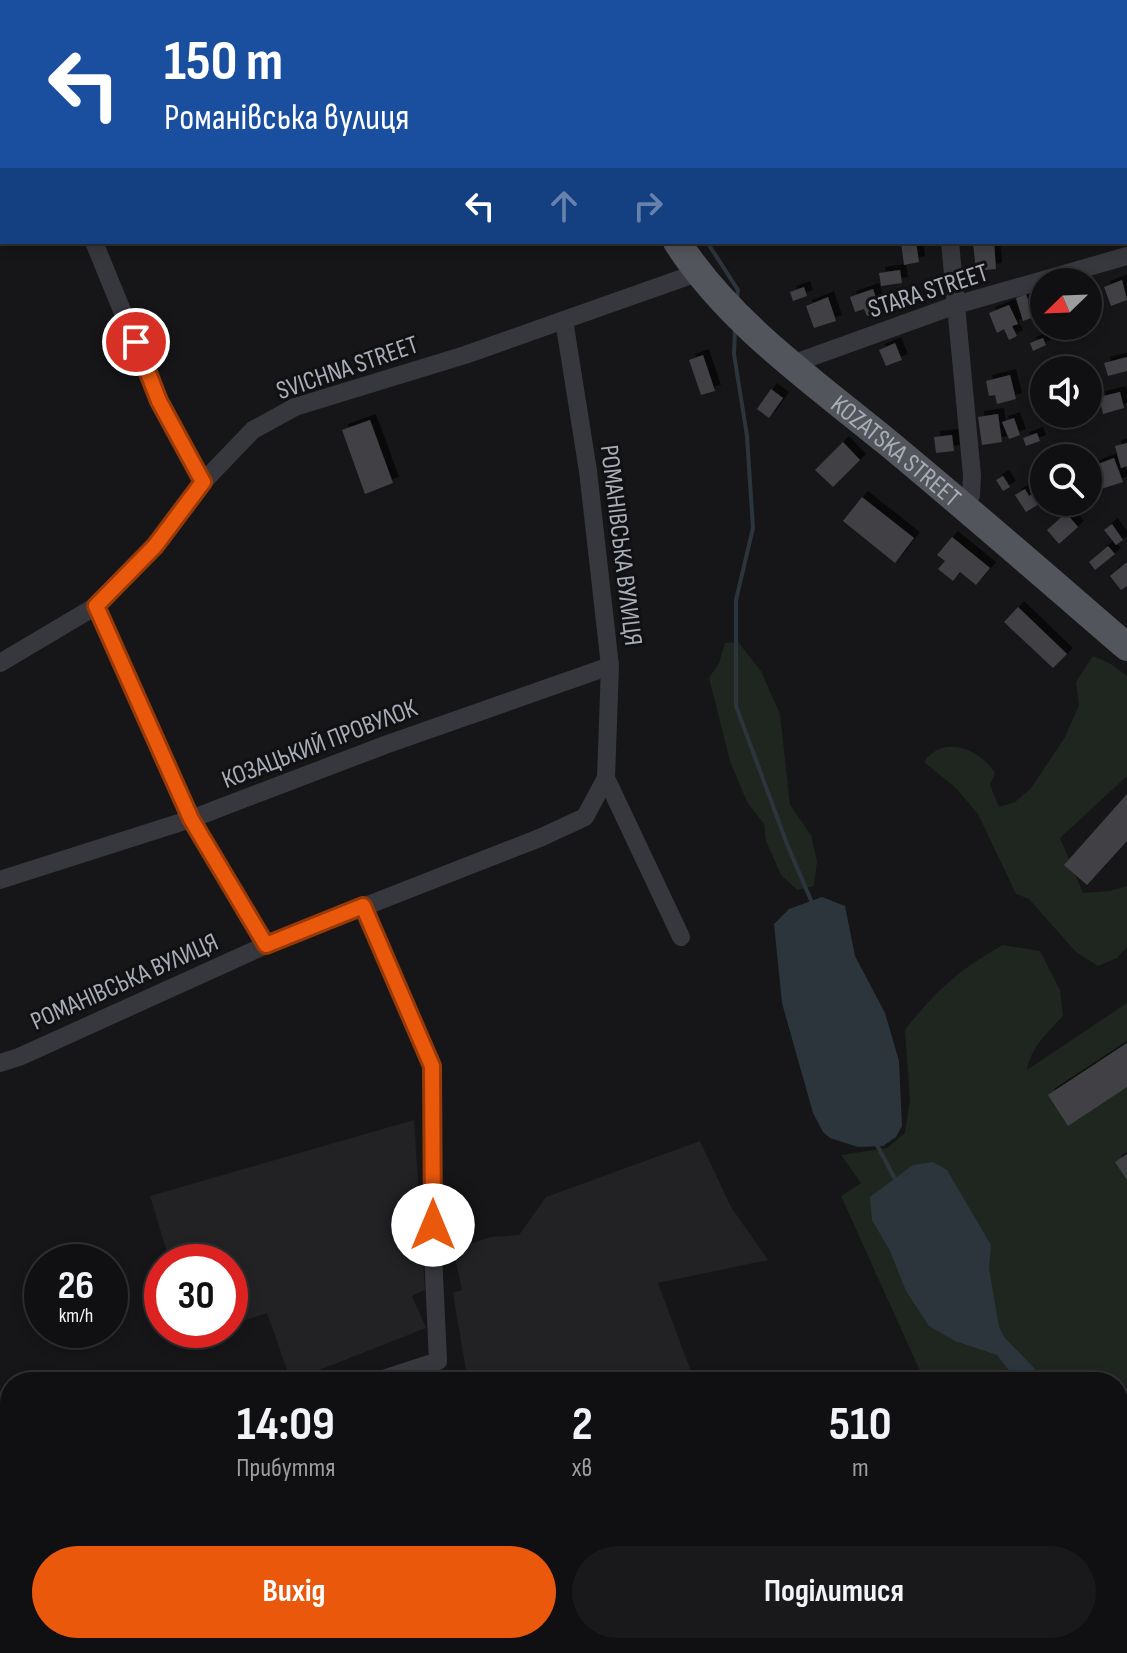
<!DOCTYPE html>
<html lang="uk">
<head>
<meta charset="utf-8">
<style>
	:root { --surface:#101012; --page:#19191b; --text:#f1f3f6; --muted:#9c9d9f; --line:#303032; --accent:#ea580c }
	body { margin:0; font-family:"Sofia Sans Condensed",sans-serif; background:var(--page); color:var(--text); height:100vh; display:flex; flex-direction:column; font-size:30px; white-space:nowrap }
	* { box-sizing:border-box; margin:0 }
	p { font-size:26px; color:var(--muted) }
	.icon { flex:none; width:44px; height:44px; fill:none; stroke:currentColor; stroke-width:2; stroke-linecap:round; stroke-linejoin:round }
	.map { position:relative; flex:1; overflow:hidden }
	.details { position:absolute; left:0px; top:1372px; width:1128px; height:282px; display:flex; flex-direction:column; background:var(--surface); border-radius:32px 32px 0 0; box-shadow:0 4px 12px #0003,0 0 0 2px var(--line) }
	.details>* { flex:none }
	.top-card { position:absolute; left:0px; top:0px; width:1128px; height:244px; box-shadow:0 4px 12px #0003,0 0 0 2px var(--line); background:#1a4fa0; color:#fff; overflow:hidden }
	.needle { width:52px; rotate:247deg }
	.fabs { position:absolute; left:1030px; top:268px; display:grid; gap:16px }
	.fabs a { display:grid; place-items:center; width:72px; height:72px; border-radius:50%; background:var(--surface); box-shadow:0 4px 12px #0003,0 0 0 2px var(--line); font-size:40px }
	.speed { position:absolute; left:24px; top:1244px; display:flex; gap:16px; font-size:40px; font-weight:700; text-align:center }
	.speed>* { display:grid; place-content:center; width:104px; height:104px; border-radius:50%; background:var(--surface); box-shadow:0 4px 12px #0003,0 0 0 2px var(--line); line-height:1 }
	.speed small { font-size:20px; font-weight:400 }
	.speed .limit { border:12px solid #d22; background:#fff; color:#111 }
	.pin { position:absolute; display:grid; place-items:center; width:68px; height:68px; color:#fff; margin:-34px; border:4px solid #fff; border-radius:50%; box-shadow:0 2px 8px #0007 }
	.me { position:absolute; width:88px; margin:-44px; rotate:0deg; stroke-linejoin:round; filter:drop-shadow(0 0 6px #0008) }
	.turn { display:flex; align-items:center; gap:28px; height:168px; padding:0 32px; font-size:36px }
	.turn .icon { width:104px; height:104px; stroke-width:2.5 }
	.turn b { display:block; font-size:56px; line-height:68px }
	.lanes { display:flex; align-items:center; height:76px; padding:0 32px; background:#0003; justify-content:center; gap:40px; direction:ltr }
	.lanes .off { opacity:.35 }
	.eta { display:flex; justify-content:space-evenly; align-items:center; height:136px; text-align:center }
	.eta b { font-size:48px; font-weight:700; line-height:56px }
	.action { display:flex; gap:16px; margin-top:auto; padding:16px 32px }
	.action a { flex:1; height:92px; border-radius:48px; background:var(--accent); color:#fff; font-size:32px; font-weight:700; line-height:92px; text-align:center }
	.action a+a { background:var(--page); color:var(--text) }
	.map>svg:first-child { display:block }
</style>
</head>
<body>
<div class="map">
<svg width="1127" height="1653" viewBox="0 0 1127 1653">
	<defs>
		<filter id="shadow"><feDropShadow dx="6" dy="-6" stdDeviation="0" flood-color="#0009"/></filter>
	</defs>
	<rect width="100%" height="100%" fill="#161618"/>
	<g fill="#222225">
		<path d="M414 1120 425 1290 412 1296 426 1328 291 1381 267 1313 230 1325V1262H170L150 1196Z"/>
		<path d="M700 1141 731 1207 768 1260 658 1283 695 1382H468L453 1293 462 1290 453 1249 491 1237 519 1235 546 1197Z"/>
	</g>
	<g fill="#1e261f">
		<path d="M738 642 761 671 780 714 790 805 811 835 817 861 814 886 797 890 781 875 766 841 764 824 747 802 730 761 709 678 719 663 725 643Z"/>
		<path d="M1093 656 1111 664 1127 676V776L1060 838 1083 893 1110 891 1127 886V947L1117 958 1098 966 1076 952 1029 899 1016 894 978 814 957 789 924 762C943 734 980 749 995 773L990 785 999 807 1015 802 1031 788 1065 737 1079 705 1076 682Z"/>
		<path d="M1003 945 1040 951 1060 990 1063 1016C1049 1031 1030 1048 1027 1070L1127 1003V1653H1060L1054 1644H1118V1382H925L841 1196 861 1183 841 1155 887 1148 905 1133 910 1100 905 1030C934 992 961 968 1003 945Z"/>
	</g>
	<g fill="#2c353c">
		<path d="M822 897 845 906 855 956 885 1013 899 1061 902 1126 896 1137 883 1146 858 1147 830 1138 823 1132 813 1113 782 1003 774 924 789 909Z"/>
		<path d="M933 1162 947 1170 991 1245 989 1268 999 1327 1005 1338 1035 1369 1031 1380 1018 1382 997 1355 955 1341 929 1326 906 1291 890 1251 872 1220 870 1197 913 1165Z"/>
	</g>
	<g fill="none" stroke-linecap="round" stroke-linejoin="round">
		<g stroke="#2c353c" stroke-width="4">
			<path d="M642 0V2"/>
			<path d="M707 242 738 290 737 299"/>
			<path d="M735 327 734 354 747 436 753 528 736 600V706L787 844 813 905"/>
			<path d="M876 1143 896 1181"/>
		</g>
	</g>
	<g fill="#404145" filter="url(#shadow)">
		<path d="M901 242H916L919 262 904 265Z"/>
		<path d="M994 242 996 269 976 271 973 243Z"/>
		<path d="M900 270 902 283 881 286 879 273Z"/>
		<path d="M1122 280 1127 300 1111 306 1104 287Z"/>
		<path d="M804 287 807 296 793 301 790 292Z"/>
		<path d="M873 289 878 304 872 306 875 314 867 316 864 309 855 312 850 297Z"/>
		<path d="M1026 294 1034 317 1023 321 1016 298Z"/>
		<path d="M828 297 836 321 814 328 806 306Z"/>
		<path d="M1009 305 1018 324 1012 326 1017 336 1009 340 1004 329 997 333 989 313Z"/>
		<path d="M1043 338 1046 345 1033 351 1030 343Z"/>
		<path d="M895 343 902 360 886 366 879 350Z"/>
		<path d="M703 355 715 391 701 395 689 360Z"/>
		<path d="M1127 357V371L1108 376 1104 363Z"/>
		<path d="M1010 375 1016 399 997 404 995 395 989 396 986 381Z"/>
		<path d="M771 389 783 398 769 418 757 409Z"/>
		<path d="M1120 392 1124 408 1103 414 1099 397Z"/>
		<path d="M998 414 1002 442 982 445 978 417Z"/>
		<path d="M1059 414H1088L1089 417 1064 427Z"/>
		<path d="M1014 418 1020 435 1009 439 1002 422Z"/>
		<path d="M370 420 393 483 365 494 342 430Z"/>
		<path d="M1037 433 1040 441 1026 446 1023 438Z"/>
		<path d="M952 435 954 451 936 453 934 437Z"/>
		<path d="M843 442 860 460 833 487 815 470Z"/>
		<path d="M1127 443V466L1121 468 1115 446Z"/>
		<path d="M1114 458 1123 482 1101 489 1093 466Z"/>
		<path d="M1003 476 1010 487 1003 491 996 480Z"/>
		<path d="M1025 489 1029 496 1038 491 1044 501 1026 512 1015 495Z"/>
		<path d="M862 497 914 538 895 563 843 521Z"/>
		<path d="M1066 513 1078 527 1059 544 1047 530Z"/>
		<path d="M1112 524 1123 540 1116 545 1104 530Z"/>
		<path d="M952 537 990 568 976 585 960 572 953 581 938 569 945 561 937 555Z"/>
		<path d="M1108 546 1115 554 1095 570 1089 562Z"/>
		<path d="M1127 562V586L1121 590 1110 576Z"/>
		<path d="M1018 607 1067 654 1053 668 1004 622Z"/>
		<path d="M1127 794V841L1087 885 1064 865Z"/>
		<path d="M1127 1043V1087L1068 1126 1048 1095Z"/>
		<path d="M1127 1154V1180L1115 1162Z"/>
	</g>
	<g fill="none" stroke-linecap="round" stroke-linejoin="round">
		<g stroke="#37383d" stroke-width="18">
			<path d="M350 0 352 2"/>
			<path d="M932 0V2"/>
			<path d="M1051 0 1054 2"/>
			<path d="M1106 2 1108 0"/>
			<path d="M1126 53 1127 54"/>
			<path d="M0 87 2 90"/>
			<path d="M94 242 159 401 203 482"/>
			<path d="M950 242 972 475 971 495 964 506"/>
			<path d="M792 364 956 305 1127 256"/>
			<path d="M96 606 191 819 266 945"/>
			<path d="M0 663 96 606 155 546 203 482 253 430 295 407 465 355 697 273"/>
			<path d="M606 778 681 937"/>
			<path d="M0 880 191 819 385 745 610 666"/>
			<path d="M363 906 432 1066 433 1253 438 1361 374 1382"/>
			<path d="M0 1063 19 1057 266 945 542 837 585 817 606 778 610 666 588 471 564 320"/>
			<path d="M0 1490 10 1487"/>
		</g>
		<g stroke="#53555c" stroke-width="28">
			<path d="M525 0 526 2"/>
			<path id="s1" d="M677 242C729 323 814 382 887 442 968 509 1047 578 1127 647"/>
		</g>
	</g>
	<g fill="none" stroke-linecap="round" stroke-linejoin="round">
		<g stroke="#983908" stroke-width="20">
			<path id="route" d="M136 342 159 401 203 482 155 546 96 606 191 819 266 945 363 906 432 1066 433 1225"/>
		</g>
		<use href="#route" stroke="#ea580c" stroke-width="14"/>
	</g>
	<g text-anchor="middle" stroke-width="6" stroke-linejoin="round" paint-order="stroke">
		<g font-size="26" fill="#a8adb8" stroke="#111113">
			<text transform="translate(928 290) rotate(-18)" y="9">STARA STREET</text>
			<text transform="translate(347 367) rotate(-19)" y="9">SVICHNA STREET</text>
			<text dy="9" stroke="none"><textPath href="#s1" startOffset="304">KOZATSKA STREET</textPath></text>
			<text transform="translate(622 545) rotate(83)" y="9">РОМАНІВСЬКА ВУЛИЦЯ</text>
			<text transform="translate(319 743) rotate(-21)" y="9">КОЗАЦЬКИЙ ПРОВУЛОК</text>
			<text transform="translate(124 981) rotate(-24)" y="9">РОМАНІВСЬКА ВУЛИЦЯ</text>
		</g>
	</g>
</svg>
<div class="fabs">
<a><svg class="needle" viewBox="-14 -14 28 28"><path d="M0-13l5 13h-10z" fill="#e53935"/><path d="M0 13l5-13h-10z" fill="#9c9d9f"/></svg></a>
<a><svg class="icon" aria-label="sound" viewBox="0 0 24 24"><path d="M4 9h4l5-4v14l-5-4H4zM17 9q2 3 0 6"/></svg></a>
<a><svg class="icon" aria-label="search" viewBox="0 0 24 24"><circle cx="10" cy="10" r="6"/><path d="M15 15l6 6"/></svg></a>
</div>
<div class="speed"><div>26<small>km/h</small></div><div class="limit">30</div></div>
<div class="pin" style="left:136px;top:342px;background:#d93025"><svg class="icon" aria-label="arrive" viewBox="0 0 24 24"><path d="M6 21V4h12l-3 4 3 4H6"/></svg></div>
<svg class="me" style="left:433px;top:1225px" viewBox="-20 -20 40 40"><circle r="19" fill="#fff"/><path d="M0-13L10 11 0 6-10 11z" fill="#ea580c"/></svg>
<div class="top-card">
<div class="turn"><svg class="icon" aria-label="left" viewBox="0 0 24 24"><path d="M17 20v-9H6M10 6l-5 5 5 5"/></svg><div><b>150 m</b>Романівська вулиця</div></div>
<div class="lanes"><svg class="icon" aria-label="left" viewBox="0 0 24 24"><path d="M17 20v-9H6M10 6l-5 5 5 5"/></svg><svg class="icon off" aria-label="ahead" viewBox="0 0 24 24"><path d="M12 20V5M6 11l6-6 6 6"/></svg><svg class="icon off" aria-label="right" viewBox="0 0 24 24"><path d="M7 20v-9h11M14 6l5 5-5 5"/></svg></div>
</div>
<section class="details">
<div class="eta">
<div><b>14:09</b><p>Прибуття</p></div>
<div><b>2</b><p>хв</p></div>
<div><b>510</b><p>m</p></div>
</div>
<div class="action"><a>Вихід</a><a>Поділитися</a></div>
</section>
</div>
</body>
</html>
